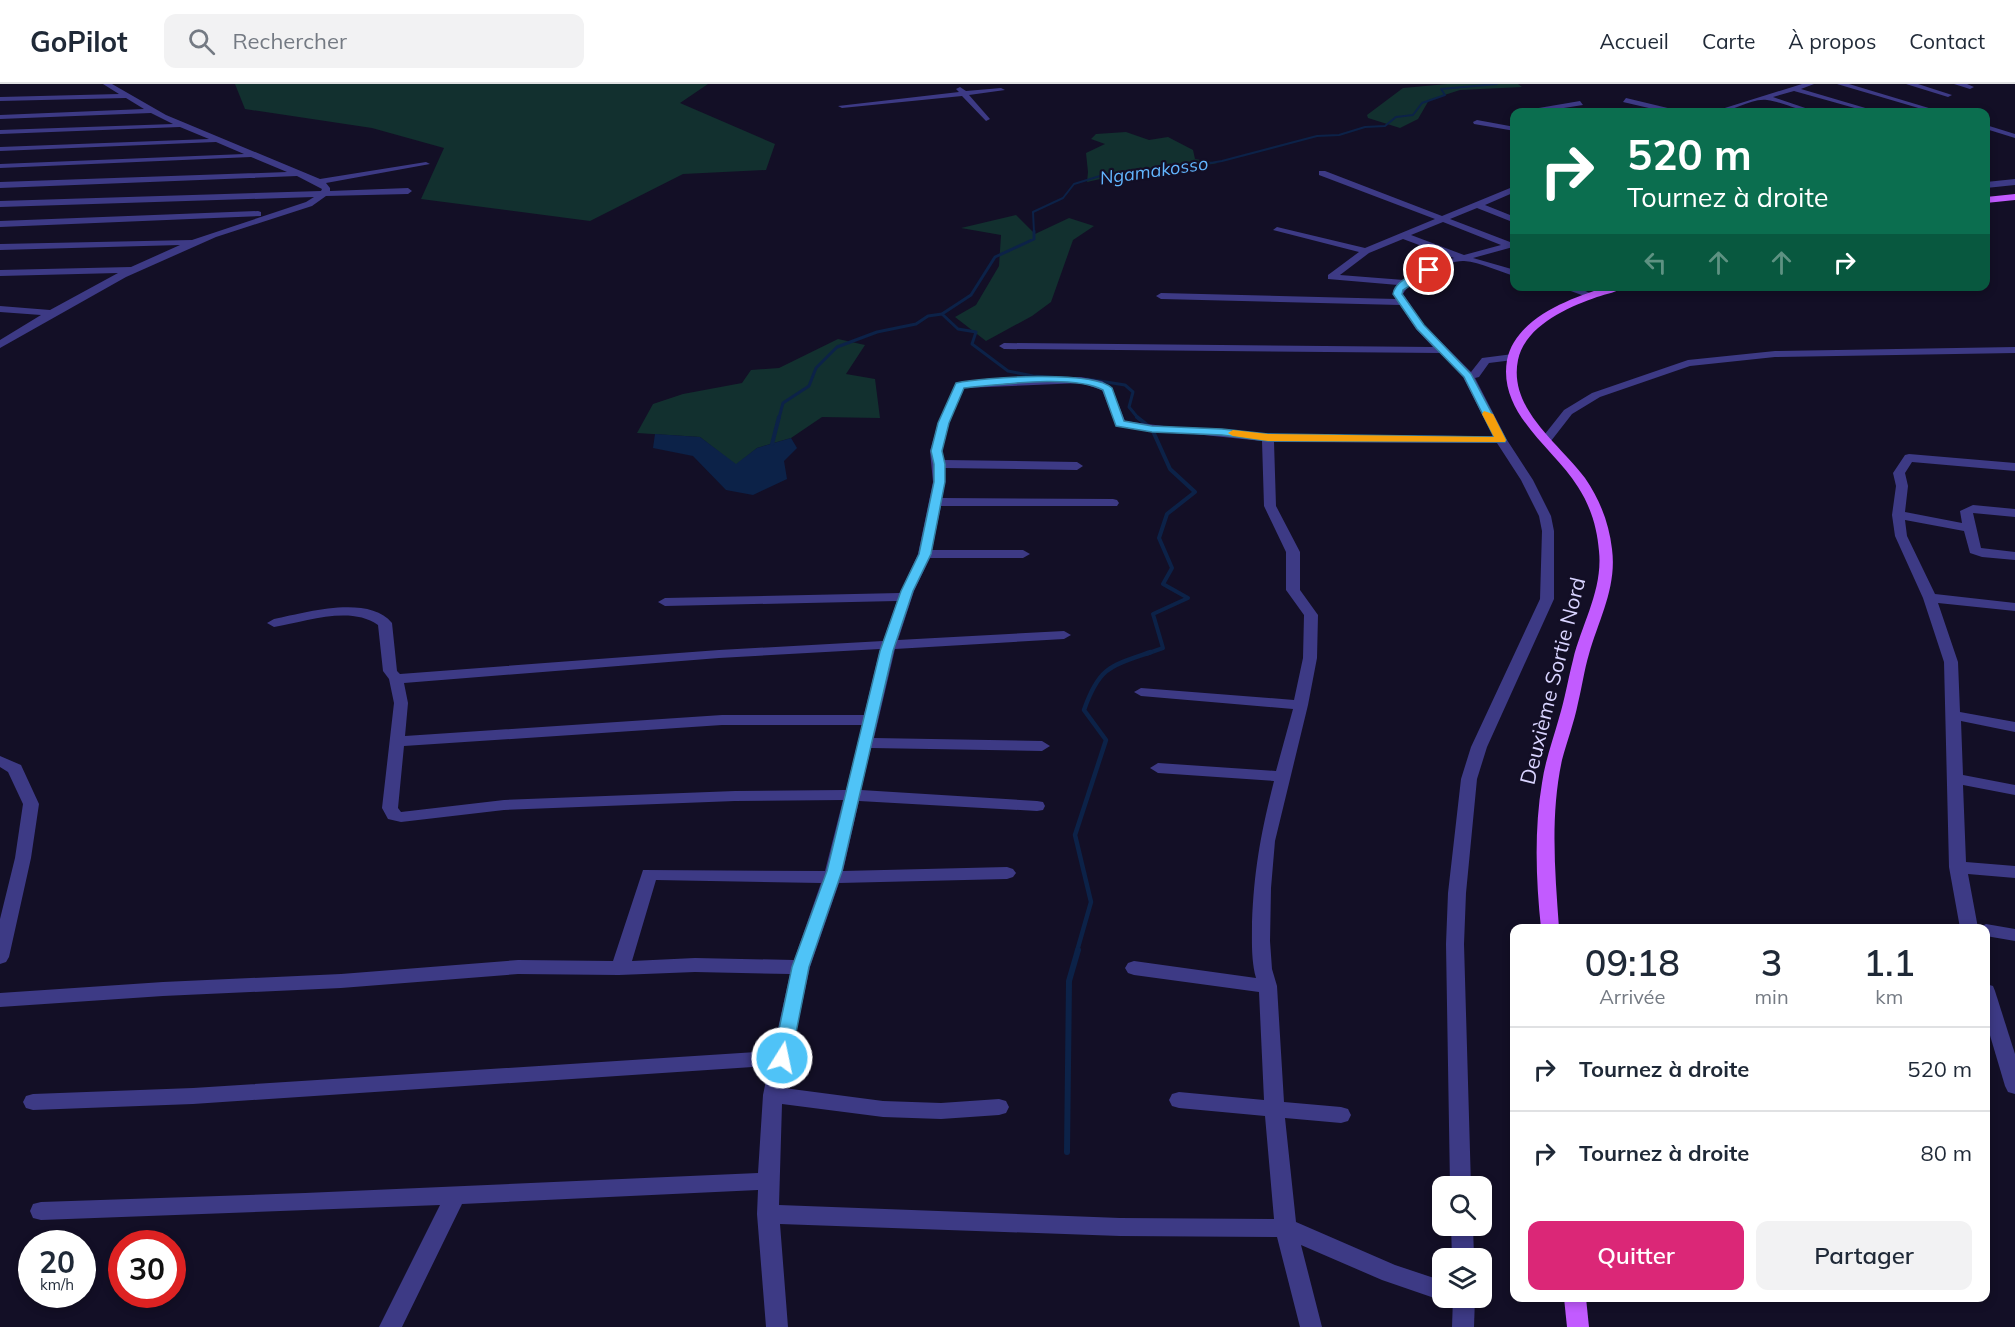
<!DOCTYPE html>
<html lang="fr">
<head>
<meta charset="utf-8">
<style>
	:root { --surface:#fff; --page:#f2f2f3; --text:#1f2937; --muted:#747a83; --line:#e0e1e3; --accent:#db2777 }
	body { margin:0; font-family:Mulish,sans-serif; background:var(--page); color:var(--text); height:100vh; display:flex; flex-direction:column; font-size:22px; white-space:nowrap }
	* { box-sizing:border-box; margin:0 }
	p { font-size:20px; color:var(--muted) }
	.icon { flex:none; width:33px; height:33px; fill:none; stroke:currentColor; stroke-width:2; stroke-linecap:round; stroke-linejoin:round }
	.map { position:relative; flex:1; overflow:hidden }
	.sheet { position:absolute; left:1510px; top:840px; width:480px; height:378px; display:flex; flex-direction:column; background:var(--surface); border-radius:12px; box-shadow:0 3px 9px #0003 }
	.sheet>* { flex:none }
	.hud { position:absolute; left:1510px; top:24px; width:480px; height:183px; border-radius:12px; box-shadow:0 3px 9px #0003; background:#0b6e4f; color:#fff; overflow:hidden }
	.fabs { position:absolute; left:1432px; top:1092px; display:grid; gap:12px }
	.fabs a { display:grid; place-items:center; width:60px; height:60px; border-radius:12px; background:var(--surface); box-shadow:0 3px 9px #0003; font-size:30px }
	.speed { position:absolute; left:18px; top:1146px; display:flex; gap:12px; font-size:30px; font-weight:700; text-align:center }
	.speed>* { display:grid; place-content:center; width:78px; height:78px; border-radius:50%; background:var(--surface); box-shadow:0 3px 9px #0003; line-height:1 }
	.speed small { font-size:15px; font-weight:400 }
	.speed .limit { border:9px solid #d22; background:#fff; color:#111 }
	.pin { position:absolute; display:grid; place-items:center; width:51px; height:51px; color:#fff; margin:-26px; border:3px solid #fff; border-radius:50%; box-shadow:0 2px 6px #0007 }
	.me { position:absolute; width:66px; margin:-33px; rotate:10deg; stroke-linejoin:round; filter:drop-shadow(0 0 4px #0008) }
	.turn { display:flex; align-items:center; gap:21px; height:126px; padding:0 18px; font-size:27px }
	.turn .icon { width:78px; height:78px; stroke-width:2.5 }
	.turn b { display:block; font-size:42px; line-height:51px }
	.lanes { display:flex; align-items:center; height:57px; padding:0 18px; background:#0003; justify-content:center; gap:30px; direction:ltr }
	.lanes .off { opacity:.35 }
	.eta { display:flex; justify-content:space-evenly; align-items:center; height:102px; text-align:center }
	.eta b { font-size:36px; font-weight:600; line-height:42px }
	.action { display:flex; gap:12px; margin-top:auto; padding:12px 18px }
	.action a { flex:1; height:69px; border-radius:12px; background:var(--accent); color:#fff; font-size:24px; font-weight:600; line-height:69px; text-align:center }
	.action a+a { background:var(--page); color:var(--text) }
	ul { padding:0; list-style:none }
	li { display:flex; align-items:center; gap:18px; height:84px; padding:0 18px; border-top:2px solid var(--line) }
	li div { flex:1 }
	li b { display:block; font-size:22px }
	li em { font-style:normal }
	header { display:flex; align-items:center; gap:36px; box-sizing:border-box; height:84px; padding:0 30px; background:var(--surface); border-bottom:2px solid var(--line) }
	header strong { font-size:28px }
	nav { display:flex; gap:33px; margin-inline-start:auto; font-size:21px }
	.search { width:420px; height:54px; background:var(--page); display:flex; align-items:center; gap:15px; box-sizing:border-box; padding:0 21px; border-radius:12px; color:var(--muted); font-size:22px }
	.map>svg:first-child { display:block }
</style>
</head>
<body>
<header>
<strong>GoPilot</strong>
<div class="search"><svg class="icon" aria-label="search" viewBox="0 0 24 24"><circle cx="10" cy="10" r="6"/><path d="M15 15l6 6"/></svg>Rechercher</div>
<nav><a>Accueil</a><a>Carte</a><a>À propos</a><a>Contact</a></nav>
</header>
<div class="map">
<svg width="2015" height="1243" viewBox="0 0 2015 1243">
	<rect width="100%" height="100%" fill="#130f26"/>
	<g fill="#12302f">
		<path d="M235 0H708L680 19 775 60 766 86 683 90 590 137 421 115 444 64 372 44 245 25Z"/>
		<path d="M1447 0H1518L1522 3 1460 6 1429 16 1418 35 1400 44 1368 34 1367 31 1403 4Z"/>
		<path d="M1126 48 1149 56 1168 53 1193 66 1195 75 1218 79 1189 84 1136 87 1087 98 1088 88 1086 69 1105 60 1091 55 1096 50Z"/>
		<path d="M1016 131 1035 150 1069 134 1094 142 1073 156 1051 218 1032 232 986 257 955 233 976 221 999 182 1001 151 961 144Z"/>
		<path d="M838 255 865 261 846 290 875 295 880 334 822 333 791 354 757 364 736 381 700 353 637 349 653 320 683 310 742 299 751 286 779 284Z"/>
	</g>
	<path fill="#0c2248" d="M655 350 700 353 736 380 757 364 791 354 797 364 784 377 787 395 753 411 726 406 693 372 653 364Z"/>
	<g fill="none" stroke-linecap="round" stroke-linejoin="round">
		<path stroke="#0c2248" stroke-width="2" d="M1034 148 1033 128 1063 114 1074 100 1100 92 1128 87 1181 84 1222 77 1317 52 1339 51 1365 43 1385 42 1396 33 1413 31 1422 19 1445 11 1441 5 1497 0"/>
		<g stroke="#0c2248" stroke-width="3">
			<path d="M942 230 958 245 976 248 972 260 1008 287 1033 292 1067 294"/>
			<path d="M1087 295 1125 301 1133 308 1129 323 1138 334"/>
			<path d="M779 334 783 319 809 302 816 284 837 263 877 248 916 240 928 232 942 230 971 211 995 173 1034 155V147"/>
		</g>
		<g stroke="#0c2248" stroke-width="4">
			<path d="M1137 333 1152 345 1170 385 1195 408 1167 430 1159 454 1172 484 1163 500 1188 514 1153 530 1163 564 1146 570"/>
			<path d="M772 360 779 333"/>
		</g>
		<path stroke="#0c2248" stroke-width="4.5" d="M1077 867 1091 818 1075 751 1106 656 1084 626C1099 583 1110 582 1151 568"/>
		<path stroke="#0c2248" stroke-width="6" d="M1067 1068 1069 897 1078 866"/>
		<g fill="#3d3a85" fill-rule="evenodd">
			<path d="M103 0H112L166 31 320 95 426 78 430 80 326 99 330 104V107L408 104 412 107 408 110 326 112 312 122 216 153 126 193 0 264V256L41 231 0 228V222L50 226 118 189 0 192V186L131 183 180 161 0 166V160L192 156 306 118 314 113 0 123V117L321 107 322 105 297 92 0 104V98L287 88 251 73 0 84V80L244 70 216 58 0 67V63L209 55 180 43 0 50V46L173 40 151 29 0 35V31L144 25 126 14 0 17V13L119 10Z"/>
			<path d="M1802 0H1814L1801 5 1879 28H1869L1794 7 1773 13 1817 28C1799 28 1784 18 1767 16 1749 14 1731 30 1712 28Z"/>
			<path d="M1837 0H1849L1942 28H1932Z"/>
			<path d="M1906 0H1918L1952 11 1948 13Z"/>
			<path d="M1954 0H1967L1974 3 1970 5Z"/>
			<path d="M960 3 966 7 1001 4 1005 6 969 11 990 35 986 37 962 12 842 24 838 22 959 8 956 5Z"/>
			<path d="M1626 14 1676 26 1677 28H1666L1623 18Z"/>
			<path d="M1580 17 1583 21 1538 28 1527 26Z"/>
			<path d="M1477 36 1515 43V47L1474 40 1473 38Z"/>
			<path d="M1986 41 2015 50V54L1986 45Z"/>
			<path d="M1319 87H1325L1442 132 1515 102V108L1485 121 1515 133V139L1477 124 1450 135 1510 158 1515 156 1513 163 1473 174 1515 186V192C1499 188 1481 178 1464 177 1448 176 1410 196 1403 210L1424 241 1471 288 1482 274 1513 270 1518 273 1513 276 1489 279 1479 293 1475 294 1507 356 1533 396 1551 432 1554 447V515L1487 663 1477 695 1466 809 1464 860 1471 1102H1450L1446 860 1448 809 1461 695 1471 663 1540 515 1542 447 1539 432 1521 396 1497 359 1274 358 1276 422 1300 468V506L1318 531 1317 574 1308 621 1275 757 1271 804 1270 857 1272 885 1277 902 1284 1018 1341 1023 1348 1025 1351 1031 1348 1037 1341 1039 1285 1034 1296 1138 1395 1181 1443 1197V1214H1451L1443 1217 1382 1196 1301 1161 1322 1243H1300L1277 1153 1120 1152 780 1140 788 1243H766L757 1130 758 1106 462 1120 402 1243H379L440 1121 41 1136 33 1134 30 1127 33 1120 41 1118 305 1109 758 1089 763 1011 769 982 193 1020 33 1026 26 1024 23 1018 26 1012 33 1010 193 1004 773 967 790 890 695 888 619 891 518 890 341 904 163 912 0 923V909L163 898 341 890 518 876 613 877 643 786 825 787 843 716 735 717 504 726 401 738 388 735 382 724 394 619 389 595 383 587 378 541C350 521 305 538 274 543L267 539 274 535C305 529 368 510 392 539L397 587 400 590 719 566 883 557 897 517 665 522 658 518 665 514 900 509 918 470 933 398 930 367 938 339 955 301 960 298 1081 293 1102 297 1112 304 1125 337C1247 355 1371 351 1493 352L1463 293 1440 269 1004 265 999 262 1004 259 1433 263 1416 245 1400 221 1161 215 1156 212 1161 209 1396 215 1393 210 1398 201 1328 195V191L1359 168 1273 146 1277 143 1365 164 1435 135 1319 91ZM1443 138 1501 161 1464 171 1411 151ZM1403 155 1454 174 1427 183 1404 196 1340 191 1369 169ZM1081 299 1102 306 1116 342 1262 357 1264 422 1286 468V506L1304 531 1303 574 1294 616 1141 604 1134 608 1141 612 1293 625 1276 687 1158 679 1150 684 1158 689 1274 697C1261 748 1254 786 1252 838 1252 857 1251 876 1256 894L1134 877 1128 879 1125 884 1128 889 1134 891 1259 908 1264 1016 1179 1008 1172 1010 1169 1016 1172 1022 1179 1024 1265 1032 1274 1135 1120 1134 779 1121 782 1020 883 1033 941 1035 999 1031 1006 1029 1009 1023 1006 1017 999 1015 941 1019 883 1017 784 1004 810 883 839 799 1007 795 1013 793 1016 789 1013 785 1007 783 843 787 859 717 1037 727 1043 726 1045 722 1043 718 1037 717 861 706 871 664 1042 667 1050 662 1042 657 874 654 895 565 1064 555 1071 551 1064 547 898 556 914 507 930 474H1023L1030 470 1023 466H932L941 422H1117L1119 419 1117 416 1113 415 942 414 945 398 944 384 1077 386 1083 382 1077 378 943 376C940 352 955 326 964 304ZM880 565 864 631H722L405 652 408 619 404 599 719 574ZM722 641H862L846 706 735 707 504 716 401 728 398 724 404 662ZM656 796 821 799 794 876 695 874 632 877Z"/>
			<path d="M2015 95V101L1986 104V98Z"/>
			<path d="M258 127 261 128V132L0 143V137Z"/>
			<path d="M1557 202H1573L1595 211 1590 214Z"/>
			<path d="M2015 263V269L1775 273 1690 282 1600 313 1572 330 1551 357H1543L1541 355 1564 326 1592 309 1688 276 1775 267Z"/>
			<path d="M1909 370 2015 379V387L1912 378 1905 389 1908 402 1905 428 1962 439 1960 427 1973 421 2015 425V433L1973 429 1981 464 2015 468V476L1982 473 1970 469 1964 447 1905 436 1907 452 1935 510 2015 519V527L1938 519 1958 578 1960 628 2015 638V648L1961 637 1963 691 2015 701V711L1963 701 1966 778 2015 782V794L1968 790 1978 844H1960L1949 783 1944 578 1923 514 1895 452 1892 431 1896 402 1893 389 1905 371Z"/>
			<path d="M0 672 21 681 39 720 31 774 9 873 6 878 0 880V835L15 774 23 720 8 688 0 683Z"/>
			<path d="M1986 840 2015 845V857L1986 852V844H1978Z"/>
			<path d="M1986 900 1993 902 1995 907 2015 970V1010L2008 1008 2005 1002 1986 938Z"/>
			<path d="M1451 1142H1473L1474 1174H1452Z"/>
			<path d="M1453 1214H1475L1474 1243H1452Z"/>
		</g>
		<g fill="#c25bff" fill-rule="evenodd">
			<path d="M2015 110V116L1986 119V113Z"/>
			<path d="M1610 202H1626C1618 208 1606 210 1597 213 1568 223 1525 242 1518 276 1508 325 1559 359 1585 394 1600 416 1609 439 1612 465 1617 503 1599 535 1589 570 1584 587 1582 603 1578 619 1574 639 1567 657 1562 676 1550 732 1555 788 1559 844H1541C1536 797 1534 746 1542 699 1545 677 1553 656 1559 634 1565 615 1568 595 1573 576 1582 539 1603 506 1599 467 1597 444 1591 423 1578 403 1553 363 1498 330 1507 276 1516 233 1573 213 1610 202Z"/>
			<path d="M1564 1214H1586L1589 1243H1567Z"/>
		</g>
	</g>
	<path fill="#4fc3f7" stroke="#337fa1" stroke-width="1.5" d="M1429 184 1433 186 1432 188 1403 206 1402 210 1424 241 1471 290 1506 356 1505 358 1268 357 1222 351 1152 348 1116 342 1103 306C1073 290 998 301 964 304L949 339 942 367 945 380V398L931 470 913 507 893 567 842 787 809 883 791 974 788 979 782 981 775 979 773 974 792 883 827 787 880 567 901 507 919 470 934 398V380L931 367 938 339 956 299C984 293 1093 286 1112 304L1124 337 1152 342 1222 345 1268 350 1494 353 1464 293 1417 245 1393 210C1395 196 1417 188 1429 184Z"/>
	<path fill="#f59e0b" d="M1484 327 1493 330 1506 356 1505 358 1268 357 1233 352 1228 349 1233 346 1268 350 1494 353 1482 330Z"/>
	<g text-anchor="middle" stroke-width="4.5" stroke-linejoin="round" paint-order="stroke">
		<g font-size="18" font-style="italic" fill="#62b6ff" stroke="#130f26">
			<text transform="translate(1154 87) rotate(-8)" y="6">Ngamakosso</text>
		</g>
		<g font-size="21" fill="#d9d4ff" stroke="#130f26">
			<text transform="translate(1553 597) rotate(-76)" y="7">Deuxième Sortie Nord</text>
		</g>
	</g>
</svg>
<div class="fabs">
<a><svg class="icon" aria-label="search" viewBox="0 0 24 24"><circle cx="10" cy="10" r="6"/><path d="M15 15l6 6"/></svg></a>
<a><svg class="icon" aria-label="layers" viewBox="0 0 24 24"><path d="M12 4l9 5-9 5-9-5zM3 14l9 5 9-5"/></svg></a>
</div>
<div class="speed"><div>20<small>km/h</small></div><div class="limit">30</div></div>
<div class="pin" style="left:1429px;top:186px;background:#d93025"><svg class="icon" aria-label="arrive" viewBox="0 0 24 24"><path d="M6 21V4h12l-3 4 3 4H6"/></svg></div>
<svg class="me" style="left:782px;top:974px" viewBox="-20 -20 40 40"><circle r="17" fill="#4fc3f7" stroke="#fff" stroke-width="3"/><path d="M0-11L8 9 0 5-8 9z" fill="#fff"/></svg>
<div class="hud">
<div class="turn"><svg class="icon" aria-label="right" viewBox="0 0 24 24"><path d="M7 20v-9h11M14 6l5 5-5 5"/></svg><div><b>520 m</b>Tournez à droite</div></div>
<div class="lanes"><svg class="icon off" aria-label="left" viewBox="0 0 24 24"><path d="M17 20v-9H6M10 6l-5 5 5 5"/></svg><svg class="icon off" aria-label="ahead" viewBox="0 0 24 24"><path d="M12 20V5M6 11l6-6 6 6"/></svg><svg class="icon off" aria-label="ahead" viewBox="0 0 24 24"><path d="M12 20V5M6 11l6-6 6 6"/></svg><svg class="icon" aria-label="right" viewBox="0 0 24 24"><path d="M7 20v-9h11M14 6l5 5-5 5"/></svg></div>
</div>
<section class="sheet">
<div class="eta">
<div><b>09:18</b><p>Arrivée</p></div>
<div><b>3</b><p>min</p></div>
<div><b>1.1</b><p>km</p></div>
</div>
<ul>
<li><svg class="icon" aria-label="right" viewBox="0 0 24 24"><path d="M7 20v-9h11M14 6l5 5-5 5"/></svg><div><b>Tournez à droite</b></div><em>520 m</em></li>
<li><svg class="icon" aria-label="right" viewBox="0 0 24 24"><path d="M7 20v-9h11M14 6l5 5-5 5"/></svg><div><b>Tournez à droite</b></div><em>80 m</em></li>
</ul>
<div class="action"><a>Quitter</a><a>Partager</a></div>
</section>
</div>
</body>
</html>
